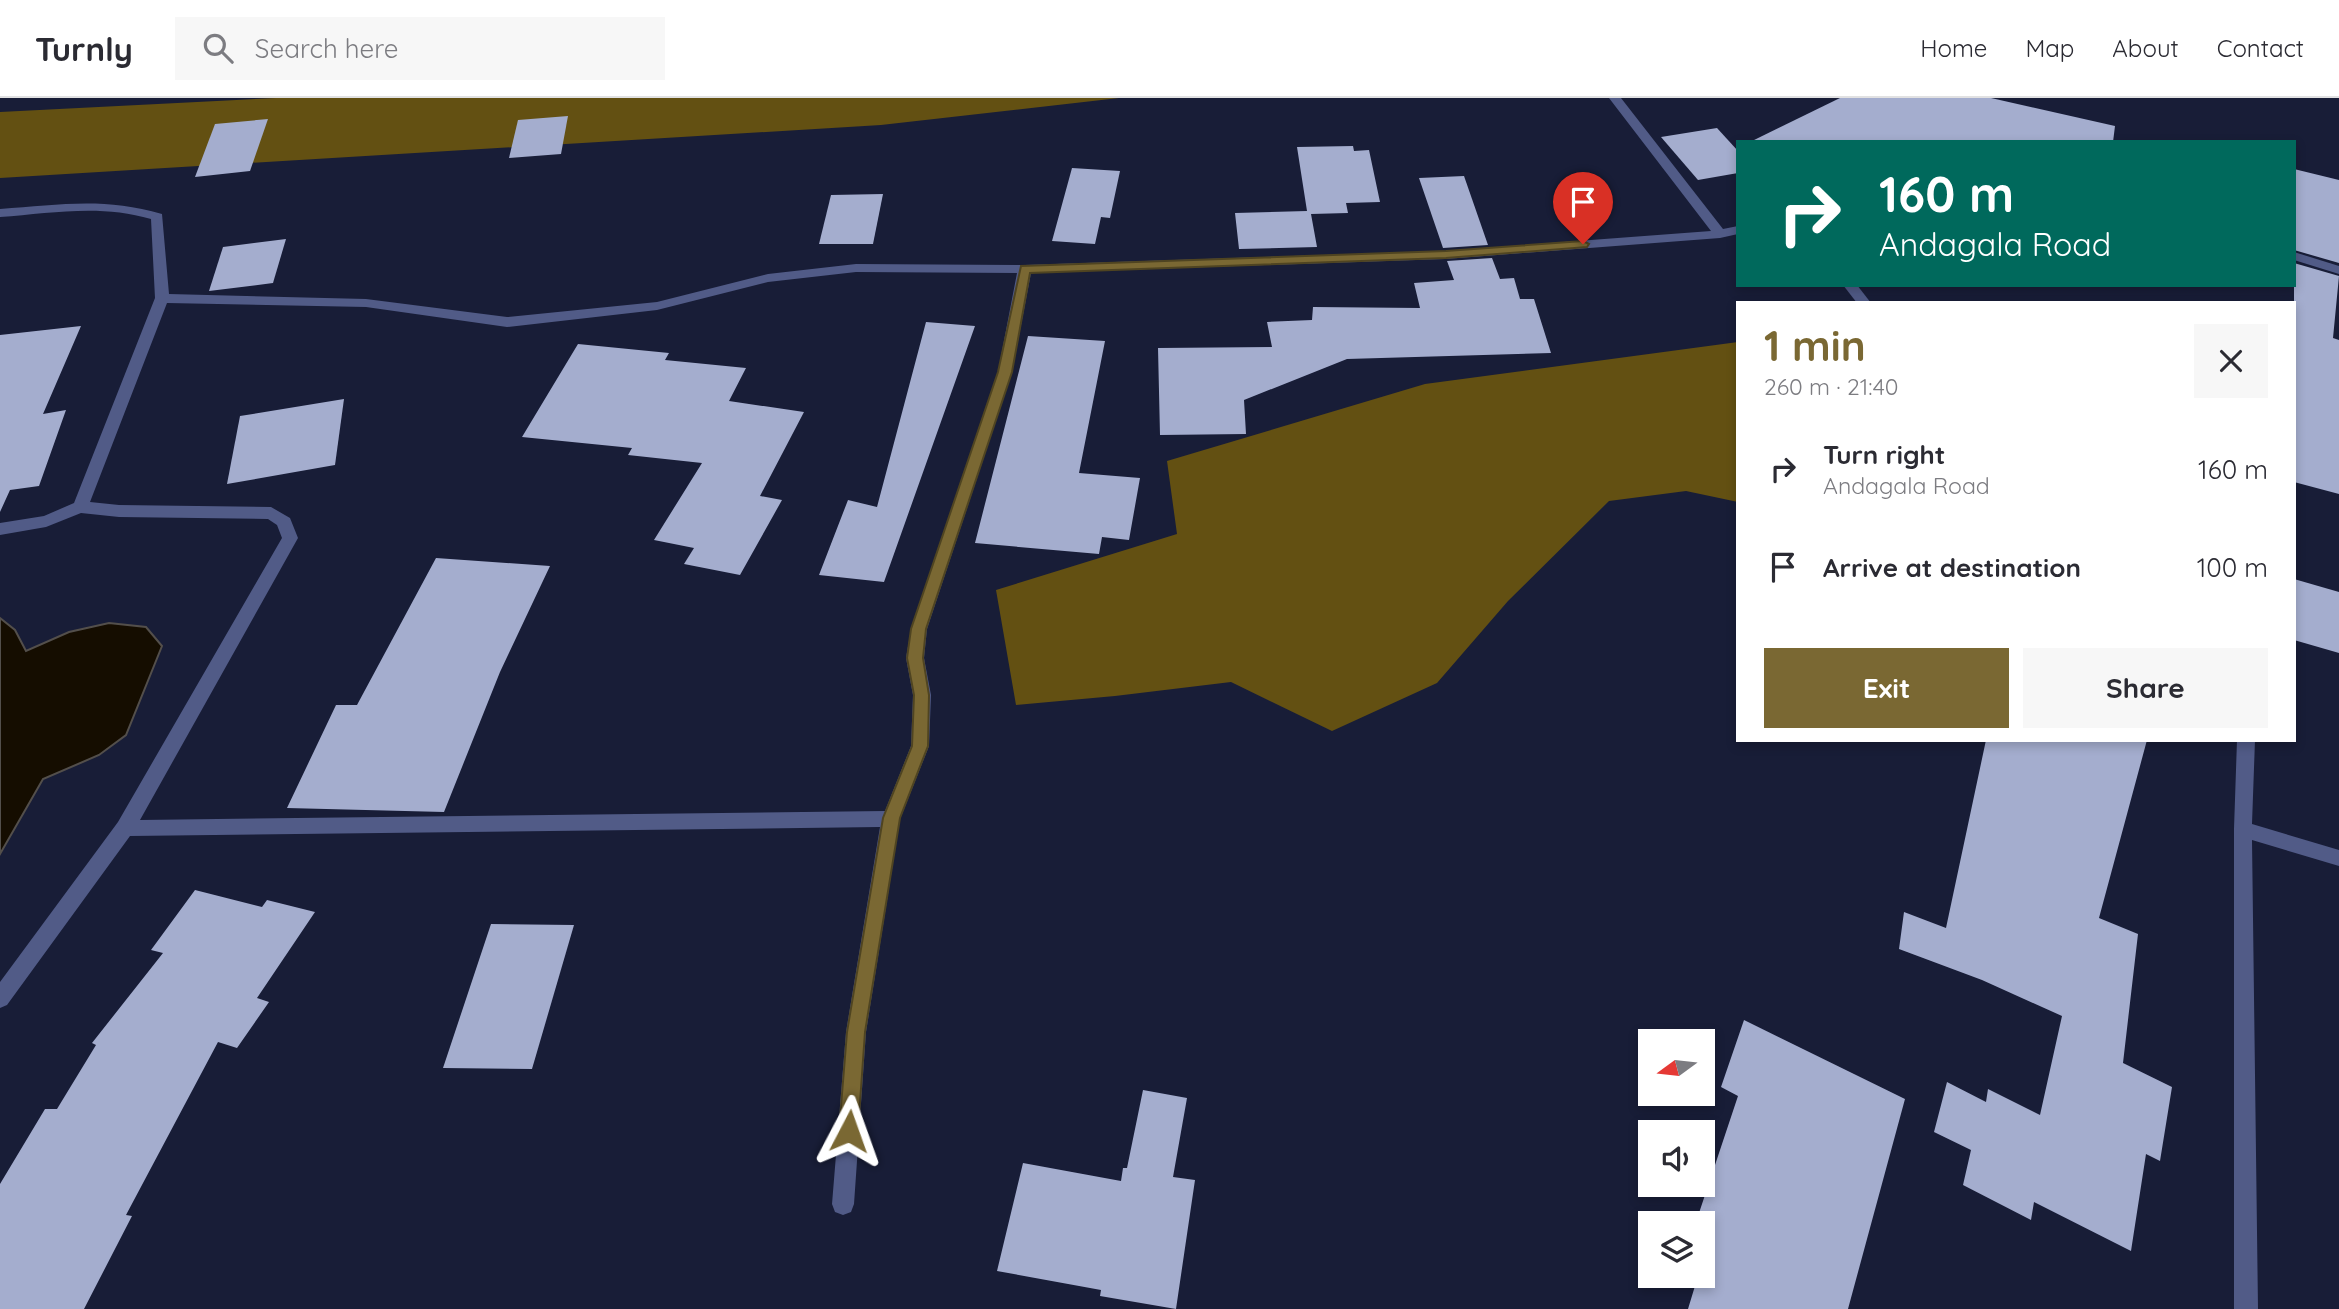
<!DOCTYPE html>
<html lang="en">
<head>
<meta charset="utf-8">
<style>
	:root { --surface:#fff; --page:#f7f7f7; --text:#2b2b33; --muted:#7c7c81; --line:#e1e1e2; --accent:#7a6833 }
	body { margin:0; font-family:Quicksand,sans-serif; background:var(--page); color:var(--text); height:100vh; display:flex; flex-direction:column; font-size:26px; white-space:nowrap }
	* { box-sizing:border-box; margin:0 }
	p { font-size:23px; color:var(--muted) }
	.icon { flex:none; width:38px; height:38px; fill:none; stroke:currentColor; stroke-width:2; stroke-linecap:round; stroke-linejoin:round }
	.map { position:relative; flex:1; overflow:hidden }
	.side { position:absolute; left:1736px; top:203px; width:560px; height:441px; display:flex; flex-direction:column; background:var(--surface); border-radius:0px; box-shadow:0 4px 10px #0003 }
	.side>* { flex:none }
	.hud { position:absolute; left:1736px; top:42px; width:560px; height:147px; border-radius:0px; box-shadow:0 4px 10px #0003; background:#00695c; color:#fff; overflow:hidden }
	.needle { width:46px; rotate:255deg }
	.fabs { position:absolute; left:1638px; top:931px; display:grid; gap:14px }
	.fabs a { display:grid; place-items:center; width:77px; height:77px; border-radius:0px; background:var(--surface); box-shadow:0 4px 10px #0003; font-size:35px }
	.pin { position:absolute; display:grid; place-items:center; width:60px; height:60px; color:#fff; margin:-72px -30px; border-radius:50% 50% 50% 0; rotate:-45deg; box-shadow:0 0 7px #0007 }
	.pin .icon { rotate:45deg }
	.me { position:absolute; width:77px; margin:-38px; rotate:4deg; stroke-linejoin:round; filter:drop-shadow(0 0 5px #0008) }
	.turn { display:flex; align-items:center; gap:24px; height:147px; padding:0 28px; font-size:32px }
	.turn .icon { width:91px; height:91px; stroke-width:2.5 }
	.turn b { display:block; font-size:49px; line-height:60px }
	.round { display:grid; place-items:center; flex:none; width:74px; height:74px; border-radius:0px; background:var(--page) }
	.overview { display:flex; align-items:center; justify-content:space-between; height:119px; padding:0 28px }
	h1 { font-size:42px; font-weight:700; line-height:52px; color:var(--accent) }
	.action { display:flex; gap:14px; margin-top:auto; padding:14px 28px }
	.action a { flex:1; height:80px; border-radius:0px; background:var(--accent); color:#fff; font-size:28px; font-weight:700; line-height:80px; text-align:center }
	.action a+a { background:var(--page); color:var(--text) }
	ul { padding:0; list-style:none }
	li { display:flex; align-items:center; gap:21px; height:98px; padding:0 28px }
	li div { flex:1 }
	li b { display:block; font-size:26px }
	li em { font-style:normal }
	header { display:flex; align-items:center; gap:42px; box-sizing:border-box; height:98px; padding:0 35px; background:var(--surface); border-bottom:2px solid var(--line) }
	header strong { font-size:33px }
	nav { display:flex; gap:38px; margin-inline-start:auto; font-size:24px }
	.search { width:490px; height:63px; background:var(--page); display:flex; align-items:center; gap:18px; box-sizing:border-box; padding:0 24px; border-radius:0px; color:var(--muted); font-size:26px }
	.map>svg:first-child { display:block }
</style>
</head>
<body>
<header>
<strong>Turnly</strong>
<div class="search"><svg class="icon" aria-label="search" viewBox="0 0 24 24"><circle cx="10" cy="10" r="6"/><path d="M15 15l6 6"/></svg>Search here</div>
<nav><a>Home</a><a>Map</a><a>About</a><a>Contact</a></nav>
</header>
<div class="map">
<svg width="2339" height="1211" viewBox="0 0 2339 1211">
	<rect width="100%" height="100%" fill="#181d37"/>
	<g fill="#635012">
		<path d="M276 0H1119L881 27 0 80V14Z"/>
		<path d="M1738 244V404L1686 393 1609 403 1508 503 1437 585 1332 633 1231 584 1115 598 1016 607 996 492 1177 436 1167 363 1425 286Z"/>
	</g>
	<path fill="#150d00" stroke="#534f4b" stroke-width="2" d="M0 520 15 532 26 553 69 534 109 525 146 529 162 548 126 637 99 657 43 681 0 756Z"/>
	<g fill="#a4adce">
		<path d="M1840 0H1991L2115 28 2113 44H1750Z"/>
		<path d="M568 18 561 56 509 60 518 22Z"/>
		<path d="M268 21 250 73 195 79 215 26Z"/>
		<path d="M1717 30 1738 53V75L1698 82 1661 39Z"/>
		<path d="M1353 48 1354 53 1369 52 1380 104 1346 105 1348 115 1311 116 1317 149 1239 151 1235 115 1307 113 1297 49Z"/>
		<path d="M1072 70 1120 73 1110 120 1101 119 1095 146 1052 143Z"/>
		<path d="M2294 71 2339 82V165L2294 152Z"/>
		<path d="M1464 78 1488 147 1443 150 1419 80Z"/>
		<path d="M883 96 873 146H819L831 97Z"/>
		<path d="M286 141 273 185 209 193 223 149Z"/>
		<path d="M1492 160 1500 181 1514 180 1520 201H1534L1551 255 1347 261 1244 302 1246 336 1160 337 1158 250 1272 249 1267 224 1312 222 1313 209 1420 210 1414 185 1454 182 1447 163Z"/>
		<path d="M2294 165 2339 178 2333 240 2339 242V396L2294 384Z"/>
		<path d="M926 224 975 228 884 484 819 477 848 402 877 409Z"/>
		<path d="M81 228 43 316 66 312 39 388 10 392 0 414V237Z"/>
		<path d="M1028 238 1105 243 1079 375 1140 380 1129 442 1102 439 1099 456 975 445Z"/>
		<path d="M578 246 669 255 665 262 746 270 729 303 804 314 760 398 782 402 740 477 684 466 694 450 654 442 702 365 628 357 632 350 522 339Z"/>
		<path d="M344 301 335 367 227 386 240 318Z"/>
		<path d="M436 460 550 468 500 574 444 714 287 710 336 607H357Z"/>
		<path d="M2294 481 2339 494V555L2294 542Z"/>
		<path d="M1986 642H2147L2099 820 2138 836 2123 965 2172 989 2160 1063 2146 1056 2131 1153 2034 1104 2031 1122 1963 1087 1971 1052 1934 1034 1947 984 1986 1004 1988 991 2040 1017 2062 918 1982 882 1899 851 1904 814 1946 830Z"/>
		<path d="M195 792 262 809 267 802 315 814 257 900 269 904 237 950 218 944 126 1117 132 1118 84 1211H0V1086L45 1011H57L96 947 92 945 163 855 151 852Z"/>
		<path d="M491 826 574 827 532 971 443 970Z"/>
		<path d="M1744 922 1905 1001 1848 1211H1688L1698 1178H1703V1162L1712 1133 1696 1124 1738 998 1721 989Z"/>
		<path d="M1143 992 1187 1000 1173 1079 1195 1082 1176 1211 1100 1198 1101 1192 997 1173 1023 1065 1121 1083 1123 1070H1127Z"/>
	</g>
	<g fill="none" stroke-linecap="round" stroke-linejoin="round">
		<g fill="#515b87" fill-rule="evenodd">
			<path d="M1609 0H1621L1723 131 1738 128V136L1720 140 1445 161 1031 175 1012 274 927 531 924 560 931 597 929 648 900 721 866 934 854 1106 851 1114 843 1117 835 1114 832 1106 846 934 880 729 130 738 7 907 0 910V884L118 724 282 440 277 427 268 421 119 419 81 415 46 429 0 437V425L44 418 74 405 155 200 151 121C101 106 51 115 0 119V111C59 107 103 99 162 116L169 196 366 201 507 219 657 204 768 176 856 166 1025 167 1445 153 1711 133ZM856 174 1017 175 998 274 911 531 906 560 913 597 911 648 885 713 140 722 298 440 290 420 271 409 119 407 90 404 167 205 366 209 507 229 657 212 768 184Z"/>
			<path d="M2294 154 2339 168V176L2294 162Z"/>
			<path d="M1843 187H1857L1871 205H1857Z"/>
			<path d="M2237 642H2255L2252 726 2339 752V768L2252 742 2258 1211H2234V731Z"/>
		</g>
	</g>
	<path fill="#7a6833" stroke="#4f4421" stroke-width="2" d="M1583 143 1589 146 1587 149 1446 160 1030 175 1012 274 926 531 923 560 929 597 928 648 900 720 865 934 858 1033 855 1040 849 1042 842 1040 839 1033 847 934 883 720 912 648 914 597 907 560 911 531 998 274 1021 168 1446 153Z"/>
</svg>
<div class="fabs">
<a><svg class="needle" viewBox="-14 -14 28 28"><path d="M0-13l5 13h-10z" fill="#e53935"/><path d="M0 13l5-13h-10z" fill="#7c7c81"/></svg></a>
<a><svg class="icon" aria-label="sound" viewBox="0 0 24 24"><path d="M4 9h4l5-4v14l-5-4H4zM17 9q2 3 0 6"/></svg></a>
<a><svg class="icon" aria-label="layers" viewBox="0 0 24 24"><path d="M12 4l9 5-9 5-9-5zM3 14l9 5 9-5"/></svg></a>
</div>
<div class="pin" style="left:1583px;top:146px;background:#d93025"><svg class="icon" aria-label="arrive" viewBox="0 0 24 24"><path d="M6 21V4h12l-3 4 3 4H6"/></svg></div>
<svg class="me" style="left:849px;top:1033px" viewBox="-20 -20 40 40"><path d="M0-17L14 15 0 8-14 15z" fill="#7a6833" stroke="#fff" stroke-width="4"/></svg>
<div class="hud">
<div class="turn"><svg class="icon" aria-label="right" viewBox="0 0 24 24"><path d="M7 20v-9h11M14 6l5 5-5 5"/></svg><div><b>160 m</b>Andagala Road</div></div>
</div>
<section class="side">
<div class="overview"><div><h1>1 min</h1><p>260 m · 21:40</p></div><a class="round"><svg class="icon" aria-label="close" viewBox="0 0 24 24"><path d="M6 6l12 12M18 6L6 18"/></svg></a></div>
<ul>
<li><svg class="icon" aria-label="right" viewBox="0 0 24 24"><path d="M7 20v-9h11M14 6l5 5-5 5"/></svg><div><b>Turn right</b><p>Andagala Road</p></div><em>160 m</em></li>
<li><svg class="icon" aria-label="arrive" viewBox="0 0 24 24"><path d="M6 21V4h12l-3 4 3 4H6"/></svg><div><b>Arrive at destination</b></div><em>100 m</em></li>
</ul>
<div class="action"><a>Exit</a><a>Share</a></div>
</section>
</div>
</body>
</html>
